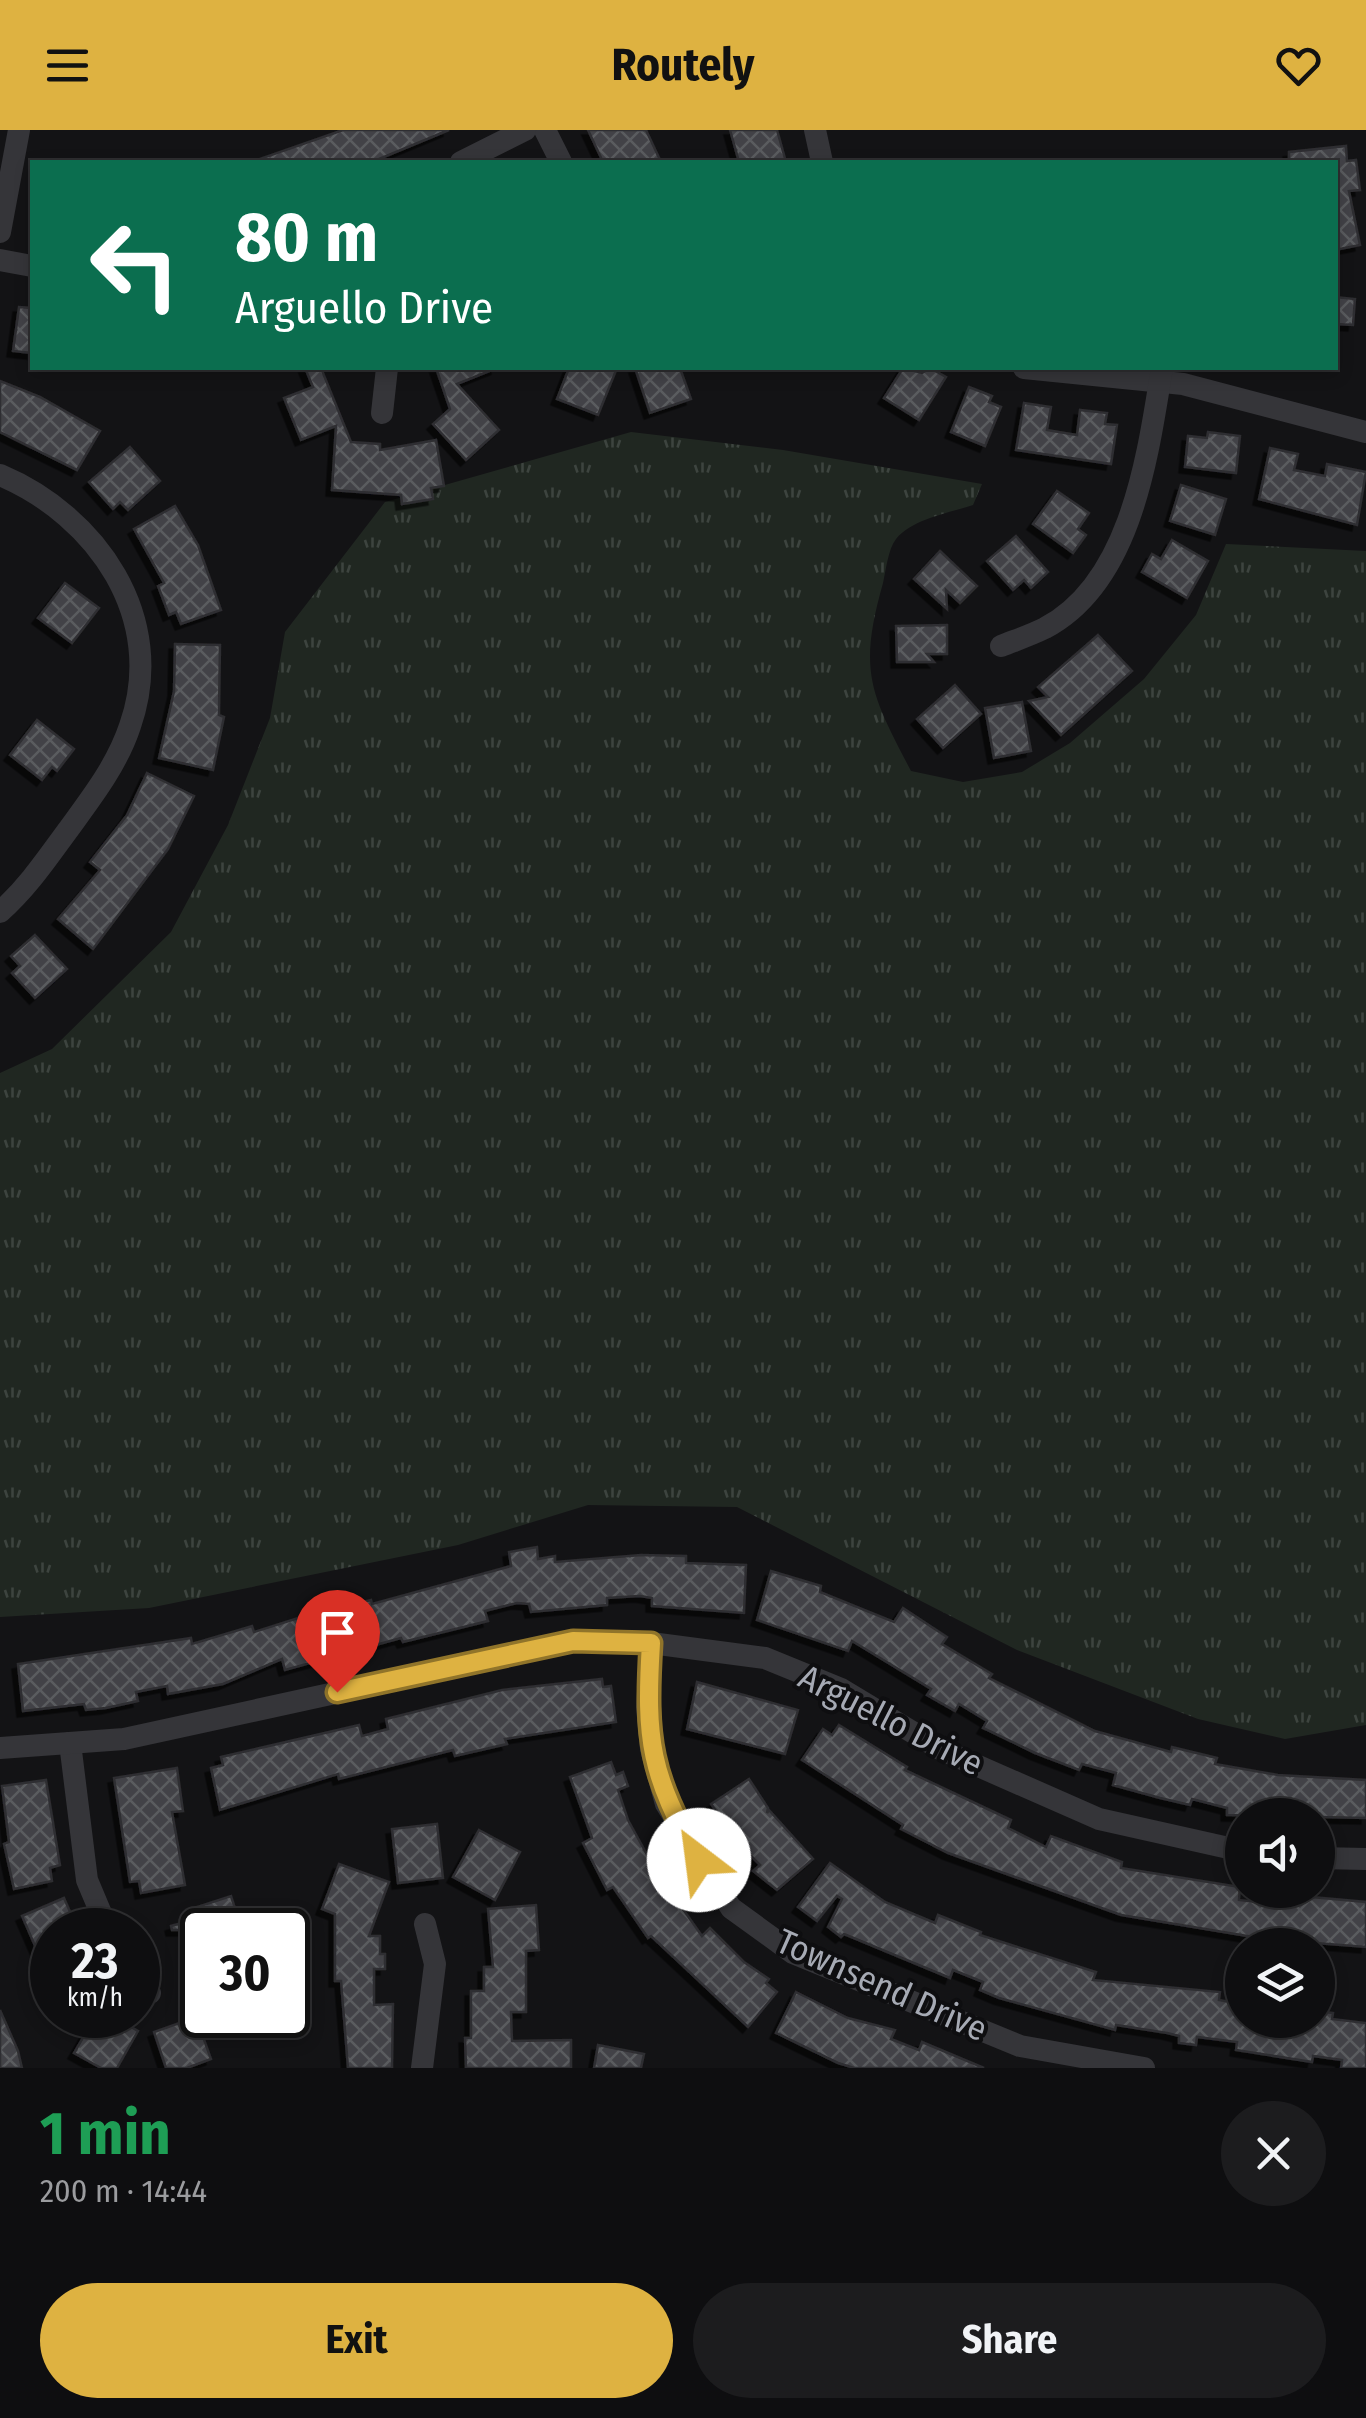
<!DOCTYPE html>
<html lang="en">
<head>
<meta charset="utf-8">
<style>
	:root { --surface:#0e0e10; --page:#1c1c1e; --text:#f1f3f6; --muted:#9b9c9f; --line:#2e2e30; --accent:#deb241 }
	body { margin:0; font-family:"Fira Sans Condensed",sans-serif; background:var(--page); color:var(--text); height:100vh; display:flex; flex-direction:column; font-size:38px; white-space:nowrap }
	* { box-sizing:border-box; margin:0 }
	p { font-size:32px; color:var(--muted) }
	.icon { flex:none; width:55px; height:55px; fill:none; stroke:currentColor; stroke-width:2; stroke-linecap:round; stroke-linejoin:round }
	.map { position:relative; height:1938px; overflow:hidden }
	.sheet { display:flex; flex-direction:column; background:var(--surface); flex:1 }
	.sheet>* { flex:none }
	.top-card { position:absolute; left:30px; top:30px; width:1308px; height:210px; border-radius:0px; box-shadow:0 5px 15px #0003,0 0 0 2px var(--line); background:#0b6e4f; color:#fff; overflow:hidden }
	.fabs { position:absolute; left:1225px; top:1668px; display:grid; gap:20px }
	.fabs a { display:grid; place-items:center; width:110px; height:110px; border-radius:50%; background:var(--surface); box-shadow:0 5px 15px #0003,0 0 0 2px var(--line); font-size:50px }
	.speed { position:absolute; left:30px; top:1778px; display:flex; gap:20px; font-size:50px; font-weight:700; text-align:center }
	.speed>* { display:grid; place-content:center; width:130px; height:130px; border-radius:50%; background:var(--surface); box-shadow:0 5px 15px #0003,0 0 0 2px var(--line); line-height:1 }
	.speed small { font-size:25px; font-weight:400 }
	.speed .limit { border:5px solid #111; border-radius:15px; background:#fff; color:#111 }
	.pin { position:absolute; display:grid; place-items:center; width:85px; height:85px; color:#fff; margin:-102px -42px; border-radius:50% 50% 50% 0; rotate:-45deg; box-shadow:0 0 10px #0007 }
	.pin .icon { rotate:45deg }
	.me { position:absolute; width:110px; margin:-55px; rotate:330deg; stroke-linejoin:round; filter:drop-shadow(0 0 8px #0008) }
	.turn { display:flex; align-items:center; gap:35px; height:210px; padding:0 40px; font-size:45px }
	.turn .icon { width:130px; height:130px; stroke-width:2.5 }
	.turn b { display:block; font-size:70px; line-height:85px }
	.round { display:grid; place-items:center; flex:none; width:105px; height:105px; border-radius:52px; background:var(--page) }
	.head { display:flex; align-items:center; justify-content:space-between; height:170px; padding:0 40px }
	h1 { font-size:60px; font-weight:700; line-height:75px; color:#1e9e55 }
	.button { display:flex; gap:20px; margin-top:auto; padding:20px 40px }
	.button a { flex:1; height:115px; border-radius:60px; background:var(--accent); color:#111; font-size:40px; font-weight:700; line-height:115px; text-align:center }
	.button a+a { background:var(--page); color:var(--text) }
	header { display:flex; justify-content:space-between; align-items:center; height:130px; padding:0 40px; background:var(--accent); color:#111; font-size:45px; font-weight:700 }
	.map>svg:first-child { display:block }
</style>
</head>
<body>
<header><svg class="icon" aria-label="menu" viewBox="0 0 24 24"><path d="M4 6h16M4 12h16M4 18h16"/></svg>Routely<svg class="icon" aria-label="heart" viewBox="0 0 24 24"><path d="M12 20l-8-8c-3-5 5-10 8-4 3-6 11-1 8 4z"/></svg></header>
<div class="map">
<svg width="1366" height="1938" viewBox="0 0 1366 1938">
	<defs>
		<pattern id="grass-tufts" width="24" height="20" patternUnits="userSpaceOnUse" patternTransform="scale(2.5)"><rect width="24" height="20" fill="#202721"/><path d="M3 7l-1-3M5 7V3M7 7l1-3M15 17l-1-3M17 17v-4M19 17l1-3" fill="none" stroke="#3d443f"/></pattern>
		<pattern id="building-cross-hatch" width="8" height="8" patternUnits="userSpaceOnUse" patternTransform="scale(2.5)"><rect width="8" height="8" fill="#424347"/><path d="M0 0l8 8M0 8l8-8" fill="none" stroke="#5a5b5f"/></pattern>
		<filter id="shadow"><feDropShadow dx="-5.5" dy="5.5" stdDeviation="0" flood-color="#0009"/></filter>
	</defs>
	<rect width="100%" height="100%" fill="#131315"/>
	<path fill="url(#grass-tufts)" d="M631 302 783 320 982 354 973 375C949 383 912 389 896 409 888 419 886 440 883 453 858 541 870 563 911 641L963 652 1022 642 1070 613 1144 549 1196 485 1226 414 1366 421V1595L1285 1609 1198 1589 1017 1520 737 1377 588 1375 458 1415 149 1478 0 1487V943L52 919 171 802 228 695 270 588 285 502 385 372Z"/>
	<g fill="url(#building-cross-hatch)" stroke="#2e2d30" stroke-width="2.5" filter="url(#shadow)">
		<path d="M343 0H449L372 32H251Z"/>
		<path d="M588 0H646L661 32H603Z"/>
		<path d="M730 0H777L786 32H739Z"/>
		<path d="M1346 16 1347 31 1356 30 1360 60 1349 61 1360 115 1335 120V32H1289V22Z"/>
		<path d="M1335 167 1355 169 1353 195 1335 194Z"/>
		<path d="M19 177 32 178V223L13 221Z"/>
		<path d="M305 238H321L351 312 380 314V320L436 310 444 356 431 358 433 369 402 374 401 365 332 360 336 296 301 310 284 268 313 257Z"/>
		<path d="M436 238H497L457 254 499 300 466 330 433 294 450 279Z"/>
		<path d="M569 238H617L598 285 557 269Z"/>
		<path d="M635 238H680L691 269 650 283Z"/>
		<path d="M903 238 922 243 930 238 946 247 919 290 884 268Z"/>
		<path d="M0 251 40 267 100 301 77 340 0 302Z"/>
		<path d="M969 257 992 266 989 272 1001 277 985 316 951 302Z"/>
		<path d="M1024 273 1051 277 1047 300 1077 305 1080 280 1107 283 1105 294 1117 295 1111 334 1016 320Z"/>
		<path d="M1208 302 1240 306 1236 343 1185 337 1188 306 1207 308Z"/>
		<path d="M130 317 160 351 128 380 120 372 113 379 89 352Z"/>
		<path d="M1270 318 1298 324 1294 340 1325 346 1327 334 1366 342 1357 395 1259 369Z"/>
		<path d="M1181 355 1226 369 1215 405 1170 391Z"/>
		<path d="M1057 361 1089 383 1078 399 1086 405 1073 423 1033 394Z"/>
		<path d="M175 376 198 415 221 480 181 494 176 482 169 485 158 456 164 453 134 399Z"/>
		<path d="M1016 406 1048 442 1031 458 1024 450 1013 460 987 431Z"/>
		<path d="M1172 410 1208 431 1187 468 1142 442 1152 424 1161 429Z"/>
		<path d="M940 421 977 456 960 473 946 460 947 479 914 449Z"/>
		<path d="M65 453 99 478 72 513 38 488Z"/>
		<path d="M947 495V524H927L934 532H897L896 496Z"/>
		<path d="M1098 505 1132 541 1061 605 1029 571 1048 567 1038 557Z"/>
		<path d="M175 514 220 515 219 585 224 587 213 640 159 628 174 561Z"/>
		<path d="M955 555 981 584 943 618 917 589Z"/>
		<path d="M1022 572 1031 621 994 628 985 578Z"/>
		<path d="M37 590 74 619 57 641 52 637 42 650 10 625Z"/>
		<path d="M147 643 194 666 168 719 93 819 58 789 100 740 90 732 127 685Z"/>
		<path d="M35 805 67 839 35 868 12 843 20 836 11 826Z"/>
		<path d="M537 1417 538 1429 555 1426V1432L641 1425 686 1426V1433L746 1435 744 1483 652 1476V1468L640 1466 607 1468V1475L531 1482 529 1474 517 1473 485 1481 488 1491 403 1512 401 1508 285 1540 282 1529 223 1554 168 1564 167 1556 136 1562 138 1571 106 1578 86 1580 84 1574 23 1581 18 1534 191 1508 192 1514 252 1496 254 1502 314 1483 371 1470 372 1474 511 1436 509 1422Z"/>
		<path d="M771 1441 821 1456 820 1462 894 1492 903 1478 947 1507 942 1514 992 1544 989 1548 1095 1601 1171 1622 1172 1617 1217 1628 1215 1634 1278 1645 1366 1650V1688L1227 1685V1678L1192 1669 1190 1675 1160 1668 1113 1655 1116 1643 1082 1634 1079 1640 1035 1623 983 1598 987 1591 959 1574 955 1581 927 1565 931 1559 852 1511 848 1521 757 1490Z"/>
		<path d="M602 1549 603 1557 611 1556 616 1592 505 1609 507 1614 455 1626 453 1620 339 1649 338 1644 220 1680 211 1638 223 1635 221 1627 359 1595 362 1606 388 1599 386 1589 502 1560Z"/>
		<path d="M697 1552 798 1580 785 1624 687 1599Z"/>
		<path d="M839 1595 907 1637 905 1640 1011 1690 1008 1698 1046 1717 1051 1706 1122 1732 1121 1738 1240 1757 1239 1770 1267 1773 1268 1763 1366 1772V1817L1265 1809 1121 1785 948 1723 901 1699 903 1695 802 1630 823 1599 832 1605Z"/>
		<path d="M611 1632 616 1645 623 1642 628 1656 618 1660 628 1690 666 1759 676 1752 685 1766 678 1772 702 1806 710 1798 744 1832 769 1849 766 1853 777 1862 748 1897 651 1806 648 1808 613 1757 607 1760 583 1713 592 1708 570 1647Z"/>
		<path d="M177 1638 183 1681 172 1682 185 1755 141 1763 139 1751 130 1752 114 1648Z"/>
		<path d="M749 1649 768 1678 767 1683 769 1680 813 1729 777 1760 753 1741 760 1735 737 1712 711 1674Z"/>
		<path d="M46 1650 60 1735 50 1738 52 1751 14 1759 4 1714 9 1712 2 1656Z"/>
		<path d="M437 1694 443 1748 398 1753 392 1699Z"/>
		<path d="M479 1700 520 1722 495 1770 453 1747Z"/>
		<path d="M830 1733 885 1772 935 1793 938 1785 981 1802 980 1805 1096 1842 1093 1850 1220 1862 1219 1870 1242 1874V1890H1318V1881L1333 1883 1332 1889 1366 1893V1938H1341L1342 1930 1313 1926 1312 1932 1236 1920 1237 1912 1197 1907 1196 1915 1179 1913V1906L1167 1903 1116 1895 1115 1900 999 1868 980 1860 983 1852 953 1840 950 1848 844 1804 841 1807 828 1797 842 1769 837 1766 817 1791 798 1777Z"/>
		<path d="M339 1734 389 1752 369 1806H380V1824H385V1839H374V1875L393 1874 392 1938H348L341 1851H335V1784L322 1779Z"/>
		<path d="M231 1766 242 1800H172L171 1796 200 1788 197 1777Z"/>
		<path d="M64 1768 71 1784 65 1787 71 1800H52V1855L22 1786Z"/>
		<path d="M536 1775 539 1820 526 1821V1882H511L512 1911 571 1910V1938H466L465 1908H471V1861H484V1837H493L488 1779Z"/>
		<path d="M796 1862 848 1888 895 1900 891 1909 919 1920 922 1912 984 1938H854L838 1933 776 1903Z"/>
		<path d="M0 1880 18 1921 22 1938H0Z"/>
		<path d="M96 1885 106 1891 110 1885 138 1901 117 1938H101L74 1923Z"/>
		<path d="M196 1887 211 1929 187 1938H166L154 1902Z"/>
		<path d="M598 1915 644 1924 641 1938H594Z"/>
	</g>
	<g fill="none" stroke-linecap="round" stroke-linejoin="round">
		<g stroke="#353539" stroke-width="22">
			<path d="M545 0 561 32"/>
			<path d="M815 0 822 32"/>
			<path d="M461 32 525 0"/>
			<path d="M0 102 19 0"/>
			<path d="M0 130 32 136"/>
			<path d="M1024 238 1183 254 1366 302"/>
			<path d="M382 283 387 238"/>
			<path d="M0 345C97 386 168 488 130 596 117 635 92 667 68 700 46 730 27 758 0 782"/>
			<path d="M1001 516C1016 510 1031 505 1045 498 1132 452 1148 324 1162 238"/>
			<path d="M651 1513 647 1577 651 1619 666 1674 731 1778 793 1823 1020 1916 1144 1938"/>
			<path d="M70 1613 87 1750 108 1800"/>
			<path d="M0 1618 124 1609 573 1511 651 1513 765 1528 841 1559 942 1620 1099 1689 1242 1721"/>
			<path d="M1318 1728 1366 1729"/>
			<path d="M138 1846 150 1863"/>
			<path d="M422 1938 435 1834 425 1794"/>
		</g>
	</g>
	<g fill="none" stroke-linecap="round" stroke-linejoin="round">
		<g stroke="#90742a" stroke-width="25">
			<path id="route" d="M337 1562 573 1511 651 1513C645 1611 650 1644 699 1730"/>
		</g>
		<use href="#route" stroke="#deb241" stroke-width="18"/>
	</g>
	<g text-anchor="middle" stroke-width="8" stroke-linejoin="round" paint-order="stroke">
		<g font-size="35" fill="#a6aab4" stroke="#0e0e10">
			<text transform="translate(891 1590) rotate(27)" y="12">Arguello Drive</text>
			<text transform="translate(882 1855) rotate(24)" y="12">Townsend Drive</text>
		</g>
	</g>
</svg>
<div class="fabs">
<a><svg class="icon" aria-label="sound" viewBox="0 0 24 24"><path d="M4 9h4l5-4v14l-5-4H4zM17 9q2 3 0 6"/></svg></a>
<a><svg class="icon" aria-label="layers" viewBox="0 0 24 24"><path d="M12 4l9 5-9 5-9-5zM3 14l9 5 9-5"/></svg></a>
</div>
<div class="speed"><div>23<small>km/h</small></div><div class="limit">30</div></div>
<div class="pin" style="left:337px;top:1562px;background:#d93025"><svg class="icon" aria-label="arrive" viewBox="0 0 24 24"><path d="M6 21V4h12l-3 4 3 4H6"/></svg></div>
<svg class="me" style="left:699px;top:1730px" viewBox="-20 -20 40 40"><circle r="19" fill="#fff"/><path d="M0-13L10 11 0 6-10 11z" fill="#deb241"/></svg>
<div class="top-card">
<div class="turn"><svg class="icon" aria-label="left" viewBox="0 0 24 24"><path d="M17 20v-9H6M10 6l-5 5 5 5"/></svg><div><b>80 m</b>Arguello Drive</div></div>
</div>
</div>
<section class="sheet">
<div class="head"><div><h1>1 min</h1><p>200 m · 14:44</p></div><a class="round"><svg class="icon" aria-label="close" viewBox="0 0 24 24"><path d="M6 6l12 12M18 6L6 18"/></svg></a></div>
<div class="button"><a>Exit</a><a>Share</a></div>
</section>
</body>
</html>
